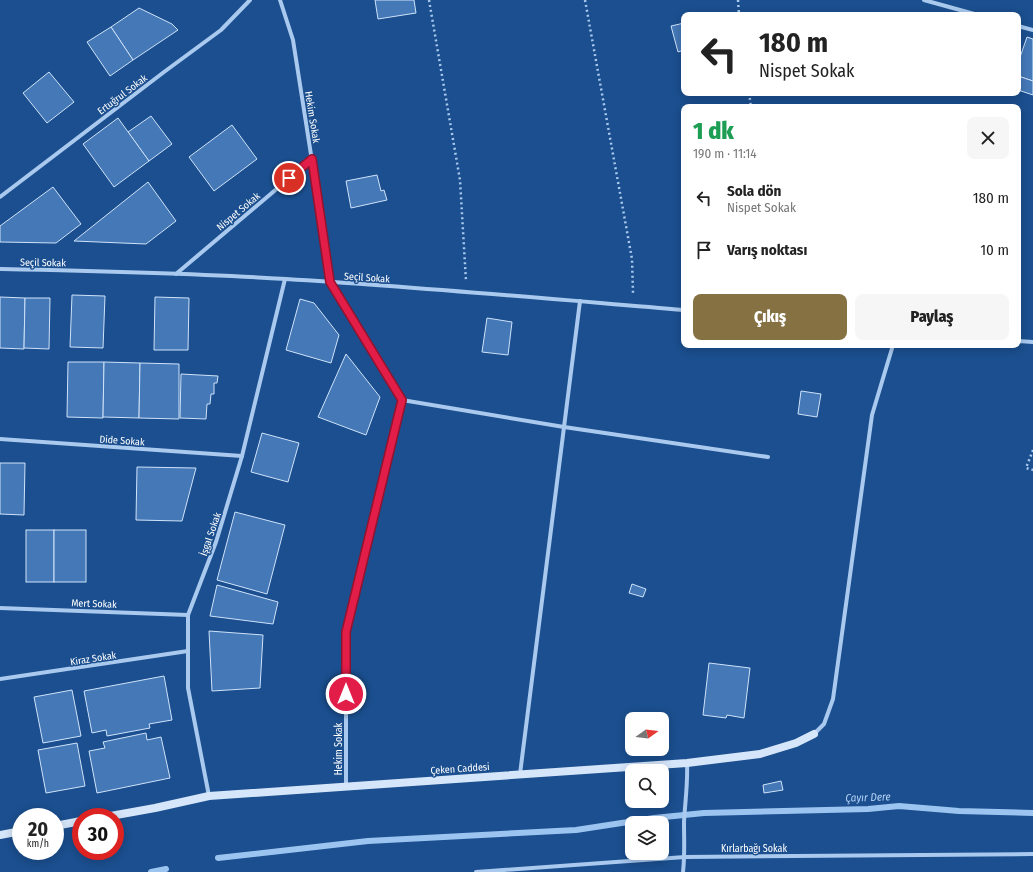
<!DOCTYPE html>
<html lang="tr">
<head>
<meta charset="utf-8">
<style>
	:root { --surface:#fff; --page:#f6f6f6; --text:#222; --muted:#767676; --accent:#857141 }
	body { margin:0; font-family:"Fira Sans Condensed",sans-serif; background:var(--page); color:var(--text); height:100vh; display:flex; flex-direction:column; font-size:15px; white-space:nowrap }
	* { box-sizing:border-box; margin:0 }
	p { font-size:13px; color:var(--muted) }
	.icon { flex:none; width:22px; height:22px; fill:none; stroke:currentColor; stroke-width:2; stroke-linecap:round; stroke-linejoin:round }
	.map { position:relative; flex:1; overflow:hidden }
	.details { position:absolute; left:681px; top:104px; width:340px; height:244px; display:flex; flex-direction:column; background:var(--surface); border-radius:8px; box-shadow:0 2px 10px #0003 }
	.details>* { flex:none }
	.top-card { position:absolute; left:681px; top:12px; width:340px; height:84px; border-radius:8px; box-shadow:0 2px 10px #0003; background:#fff; color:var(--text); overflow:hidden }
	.needle { width:26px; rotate:75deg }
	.buttons { position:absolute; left:625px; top:712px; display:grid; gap:8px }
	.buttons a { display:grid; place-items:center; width:44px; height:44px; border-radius:8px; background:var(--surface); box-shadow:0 2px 10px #0003; font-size:20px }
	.speed { position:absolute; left:12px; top:808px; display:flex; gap:8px; font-size:20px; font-weight:700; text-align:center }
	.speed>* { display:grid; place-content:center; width:52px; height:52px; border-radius:50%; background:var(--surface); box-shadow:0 2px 10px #0003; line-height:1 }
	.speed small { font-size:10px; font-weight:400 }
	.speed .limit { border:6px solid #d22; background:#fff; color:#111 }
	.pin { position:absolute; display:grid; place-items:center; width:34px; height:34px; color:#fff; margin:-17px; border:2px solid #fff; border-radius:50%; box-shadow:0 1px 4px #0007 }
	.me { position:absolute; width:44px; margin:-22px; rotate:0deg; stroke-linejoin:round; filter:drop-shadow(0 0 3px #0008) }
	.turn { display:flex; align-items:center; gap:14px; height:84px; padding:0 12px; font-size:18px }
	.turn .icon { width:52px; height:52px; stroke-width:2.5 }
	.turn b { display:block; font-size:28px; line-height:34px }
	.round { display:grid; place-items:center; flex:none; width:42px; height:42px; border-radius:8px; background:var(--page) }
	.overview { display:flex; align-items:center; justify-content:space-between; height:68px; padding:0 12px }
	h1 { font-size:24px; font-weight:800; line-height:30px; color:#1e9e55 }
	.cta { display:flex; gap:8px; margin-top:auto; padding:8px 12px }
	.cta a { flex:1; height:46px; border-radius:8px; background:var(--accent); color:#fff; font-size:16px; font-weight:800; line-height:46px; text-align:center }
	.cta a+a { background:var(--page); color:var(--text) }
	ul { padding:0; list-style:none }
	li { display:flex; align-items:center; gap:12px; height:52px; padding:0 12px }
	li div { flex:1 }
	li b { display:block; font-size:15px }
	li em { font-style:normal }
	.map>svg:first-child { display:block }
</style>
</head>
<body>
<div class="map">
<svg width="1033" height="872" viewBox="0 0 1033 872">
	<rect width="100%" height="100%" fill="#1b4f8f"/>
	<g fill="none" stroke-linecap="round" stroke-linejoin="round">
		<g stroke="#9cc4f0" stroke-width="6">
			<path d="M218 858 368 841 576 830 654 818 704 813 868 809 899 806 959 811 1033 813"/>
			<path d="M151 872 166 869"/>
		</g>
	</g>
	<g fill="#4478b7" stroke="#cfe3fa">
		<path d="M375 0H414L416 13 378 19Z"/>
		<path d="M139 8 172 24 178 30 133 60 111 27Z"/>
		<path d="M684 23V50L678 52 671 26Z"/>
		<path d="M111 27 133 60 110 76 87 42Z"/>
		<path d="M1027 37 1033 39V81L1018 76V63Z"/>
		<path d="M49 72 74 102 47 123 23 93Z"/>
		<path d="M1018 76 1033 81V95L1018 90Z"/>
		<path d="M151 116 172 144 149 161 128 132Z"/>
		<path d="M118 118 149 161 114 187 83 144Z"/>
		<path d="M232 125 257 159 214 191 189 157Z"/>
		<path d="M377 175 381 191 384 190 387 200 351 208 346 181Z"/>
		<path d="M148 182 176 221 146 244 74 241Z"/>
		<path d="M53 187 81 224 56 243 0 242V226Z"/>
		<path d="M72 295 105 296 103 348 70 347Z"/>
		<path d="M0 297 25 298 24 349 0 348Z"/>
		<path d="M155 297 189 298 188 350H154Z"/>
		<path d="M25 298H50L49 349 24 348Z"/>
		<path d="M300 299 314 303 339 335 331 363 286 350Z"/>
		<path d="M487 318 512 322 508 355 482 352Z"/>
		<path d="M346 354 380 397 366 435 318 417Z"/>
		<path d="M68 362H104L103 418 67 417Z"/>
		<path d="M104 362 140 363 139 418 103 417Z"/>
		<path d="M140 363 179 364V419L139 418Z"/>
		<path d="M181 374 218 376 217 383H214V394H211L210 404H207L206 419 180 418Z"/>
		<path d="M801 391 821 394 817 417 798 414Z"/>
		<path d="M262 433 299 443 288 482 251 472Z"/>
		<path d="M0 463H25L24 515 0 514Z"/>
		<path d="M137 467 196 468 182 521 136 520Z"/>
		<path d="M235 512 285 525 267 594 217 580Z"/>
		<rect x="26" y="530" width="28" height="52"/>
		<rect x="54" y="530" width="32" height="52"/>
		<path d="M632 584 646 589 643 597 629 593Z"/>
		<path d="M217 585 278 602 273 624 210 616Z"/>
		<path d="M209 631 263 635 260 688 212 691Z"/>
		<path d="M709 663 750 668 744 718 727 715 726 718 703 715Z"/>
		<path d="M164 676 172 720 149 724 150 728 107 736 106 730 92 733 84 691Z"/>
		<path d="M72 690 81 736 43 743 34 697Z"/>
		<path d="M146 733 147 740 161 737 170 778 97 793 89 751 105 748 103 742Z"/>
		<path d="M77 743 85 786 46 793 38 750Z"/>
		<path d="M781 781 783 790 764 793 763 785Z"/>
	</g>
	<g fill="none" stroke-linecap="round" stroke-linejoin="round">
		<g stroke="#a9c9ee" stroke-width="2.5" stroke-dasharray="2 3" stroke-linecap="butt">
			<path d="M429 0 460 180 466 281"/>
			<path d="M585 0 632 259 633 293"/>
			<path d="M738 0 739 15"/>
			<path d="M749 93 751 107"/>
			<path d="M1033 450 1026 468 1033 470"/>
		</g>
		<g stroke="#a9c9ee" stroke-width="4">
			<path d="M280 0 293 40 331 282 402 400 346 632V786"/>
			<path d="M924 0 978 15"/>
			<path d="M1018 26 1033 30"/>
			<path d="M0 197 164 72 221 30 250 0"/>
			<path d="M0 269C95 271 191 273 286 279 419 287 551 299 684 310"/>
			<path d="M176 274 312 159"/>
			<path d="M1018 341 1033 342"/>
			<path d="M402 400 564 427 768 457"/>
			<path d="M0 439 242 456"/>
			<path d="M0 608 188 615"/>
			<path d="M0 679 188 651"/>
			<path d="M814 734 824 724 833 699 872 415 893 345"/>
			<path d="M520 774 580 301"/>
			<path d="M209 796 188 688V615L216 542 242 456 285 279"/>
			<path d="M476 872 685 857 1033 854"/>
			<path d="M683 872C685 855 684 839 684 822 685 803 688 783 687 763"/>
		</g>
		<g stroke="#d6e6fa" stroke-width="8">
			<path d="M105 817 155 808 209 796 687 763 760 754 796 743 814 734"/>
			<path d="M55 826 81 821"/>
			<path d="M0 835 21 831"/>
		</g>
	</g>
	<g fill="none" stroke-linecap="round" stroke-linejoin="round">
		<g stroke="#92132f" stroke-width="10">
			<path id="route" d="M289 178 312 159 330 282 402 400 346 632V694"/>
		</g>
		<use href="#route" stroke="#e11d48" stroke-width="7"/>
	</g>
	<g text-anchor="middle" stroke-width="3" stroke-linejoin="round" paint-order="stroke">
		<g font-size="10" fill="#fff" stroke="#1b4f8f">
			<text transform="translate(122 94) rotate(-37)" y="4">Ertuğrul Sokak</text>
			<text transform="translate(313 117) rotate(81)" y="4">Hekim Sokak</text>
			<text transform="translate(238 211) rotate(-40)" y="4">Nispet Sokak</text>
			<text transform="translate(43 262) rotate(1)" y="4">Seçil Sokak</text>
			<text transform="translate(367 277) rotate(4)" y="4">Seçil Sokak</text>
			<text transform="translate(122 440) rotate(4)" y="4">Dide Sokak</text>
			<text transform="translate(210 534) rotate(-71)" y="4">İşgal Sokak</text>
			<text transform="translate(94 603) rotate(2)" y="4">Mert Sokak</text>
			<text transform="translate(93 658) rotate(-9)" y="4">Kiraz Sokak</text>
			<text transform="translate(338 749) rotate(-90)" y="4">Hekim Sokak</text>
			<text transform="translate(460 768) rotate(-4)" y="4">Çeken Caddesi</text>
			<text x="754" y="852">Kırlarbağı Sokak</text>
		</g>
		<g font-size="11" font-style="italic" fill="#b5d3f5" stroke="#1b4f8f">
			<text transform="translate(868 797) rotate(-2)" y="4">Çayır Dere</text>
		</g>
	</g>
</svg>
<div class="buttons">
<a><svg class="needle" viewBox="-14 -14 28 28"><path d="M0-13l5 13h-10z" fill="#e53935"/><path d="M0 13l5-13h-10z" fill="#767676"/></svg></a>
<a><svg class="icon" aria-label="search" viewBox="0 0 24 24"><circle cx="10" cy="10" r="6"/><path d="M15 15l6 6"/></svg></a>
<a><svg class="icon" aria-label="layers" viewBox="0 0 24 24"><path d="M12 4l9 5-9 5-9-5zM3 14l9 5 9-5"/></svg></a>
</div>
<div class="speed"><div>20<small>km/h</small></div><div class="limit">30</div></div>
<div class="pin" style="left:289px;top:178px;background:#d93025"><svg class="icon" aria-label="arrive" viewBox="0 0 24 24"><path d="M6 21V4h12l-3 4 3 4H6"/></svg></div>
<svg class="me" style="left:346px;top:694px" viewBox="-20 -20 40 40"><circle r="17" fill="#e11d48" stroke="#fff" stroke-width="3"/><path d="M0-11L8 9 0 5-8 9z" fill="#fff"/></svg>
<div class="top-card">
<div class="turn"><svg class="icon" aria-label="left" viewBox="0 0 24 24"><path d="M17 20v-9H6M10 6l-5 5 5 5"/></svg><div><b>180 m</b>Nispet Sokak</div></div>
</div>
<section class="details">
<div class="overview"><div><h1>1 dk</h1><p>190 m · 11:14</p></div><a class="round"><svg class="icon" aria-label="close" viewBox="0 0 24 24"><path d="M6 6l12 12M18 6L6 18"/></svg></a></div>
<ul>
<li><svg class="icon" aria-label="left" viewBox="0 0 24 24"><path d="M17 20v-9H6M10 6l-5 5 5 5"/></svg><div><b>Sola dön</b><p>Nispet Sokak</p></div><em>180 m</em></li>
<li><svg class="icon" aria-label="arrive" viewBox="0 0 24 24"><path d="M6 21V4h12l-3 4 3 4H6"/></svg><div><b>Varış noktası</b></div><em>10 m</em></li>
</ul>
<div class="cta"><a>Çıkış</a><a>Paylaş</a></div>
</section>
</div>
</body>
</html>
